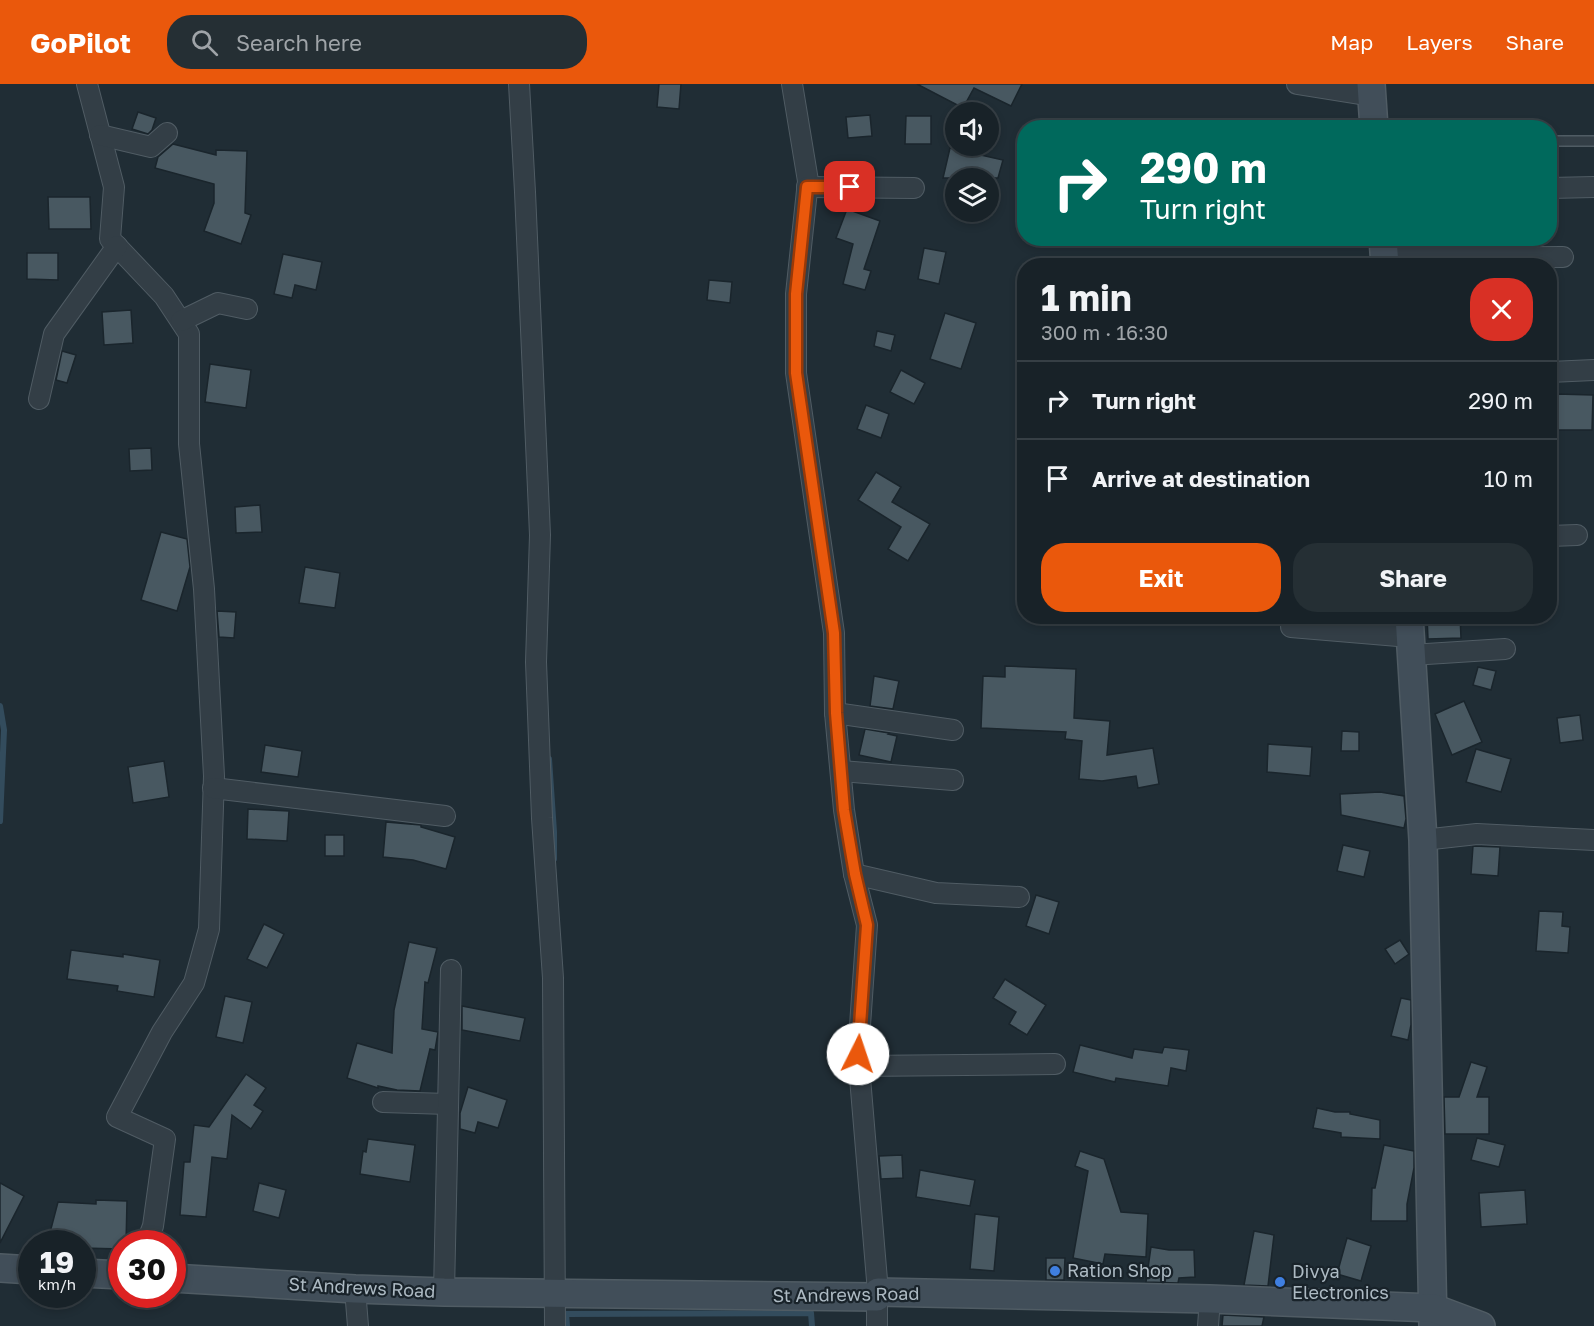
<!DOCTYPE html>
<html lang="en">
<head>
<meta charset="utf-8">
<style>
	:root { --surface:#182228; --page:#252f34; --text:#f1f3f6; --muted:#9fa4a8; --line:#363f45; --accent:#ea580c }
	body { margin:0; font-family:"Golos Text",sans-serif; background:var(--page); color:var(--text); height:100vh; display:flex; flex-direction:column; font-size:22px; white-space:nowrap }
	* { box-sizing:border-box; margin:0 }
	p { font-size:20px; color:var(--muted) }
	.icon { flex:none; width:33px; height:33px; fill:none; stroke:currentColor; stroke-width:2; stroke-linecap:round; stroke-linejoin:round }
	.map { position:relative; flex:1; overflow:hidden }
	.panel { position:absolute; left:1017px; top:174px; width:540px; height:366px; display:flex; flex-direction:column; background:var(--surface); border-radius:24px; box-shadow:0 3px 9px #0003,0 0 0 2px var(--line) }
	.panel>* { flex:none }
	.guide { position:absolute; left:1017px; top:36px; width:540px; height:126px; border-radius:24px; box-shadow:0 3px 9px #0003,0 0 0 2px var(--line); background:#00695c; color:#fff; overflow:hidden }
	.fabs { position:absolute; left:945px; top:18px; display:grid; gap:12px }
	.fabs a { display:grid; place-items:center; width:54px; height:54px; border-radius:50%; background:var(--surface); box-shadow:0 3px 9px #0003,0 0 0 2px var(--line); font-size:30px }
	.speed { position:absolute; left:18px; top:1146px; display:flex; gap:12px; font-size:30px; font-weight:700; text-align:center }
	.speed>* { display:grid; place-content:center; width:78px; height:78px; border-radius:50%; background:var(--surface); box-shadow:0 3px 9px #0003,0 0 0 2px var(--line); line-height:1 }
	.speed small { font-size:15px; font-weight:400 }
	.speed .limit { border:9px solid #d22; background:#fff; color:#111 }
	.pin { position:absolute; display:grid; place-items:center; width:51px; height:51px; color:#fff; margin:-26px; border-radius:12px; box-shadow:0 3px 9px #0006 }
	.me { position:absolute; width:66px; margin:-33px; rotate:4deg; stroke-linejoin:round; filter:drop-shadow(0 0 4px #0008) }
	.turn { display:flex; align-items:center; gap:21px; height:126px; padding:0 24px; font-size:27px }
	.turn .icon { width:78px; height:78px; stroke-width:2.5 }
	.turn b { display:block; font-size:42px; line-height:51px }
	.round { display:grid; place-items:center; flex:none; width:63px; height:63px; border-radius:24px; background:var(--page) }
	.headline { display:flex; align-items:center; justify-content:space-between; height:102px; padding:0 24px }
	h1 { font-size:36px; font-weight:700; line-height:45px }
	.button { display:flex; gap:12px; margin-top:auto; padding:12px 24px }
	.button a { flex:1; height:69px; border-radius:24px; background:var(--accent); color:#fff; font-size:24px; font-weight:700; line-height:69px; text-align:center }
	.button a+a { background:var(--page); color:var(--text) }
	ul { padding:0; list-style:none }
	li { display:flex; align-items:center; gap:18px; height:78px; padding:0 24px; border-top:2px solid var(--line) }
	li div { flex:1 }
	li b { display:block; font-size:22px }
	li em { font-style:normal }
	header { display:flex; align-items:center; gap:36px; box-sizing:border-box; height:84px; padding:0 30px; background:var(--accent); color:#fff }
	header strong { font-size:28px }
	nav { display:flex; gap:33px; margin-inline-start:auto; font-size:21px }
	.search { width:420px; height:54px; background:var(--page); display:flex; align-items:center; gap:15px; box-sizing:border-box; padding:0 21px; border-radius:24px; color:var(--muted); font-size:22px }
	.map>svg:first-child { display:block }
</style>
</head>
<body>
<header>
<strong>GoPilot</strong>
<div class="search"><svg class="icon" aria-label="search" viewBox="0 0 24 24"><circle cx="10" cy="10" r="6"/><path d="M15 15l6 6"/></svg>Search here</div>
<nav><a>Map</a><a>Layers</a><a>Share</a></nav>
</header>
<div class="map">
<svg width="1594" height="1242" viewBox="0 0 1594 1242">
	<rect width="100%" height="100%" fill="#202d35"/>
	<g fill="none" stroke-linecap="round" stroke-linejoin="round">
		<g stroke="#334c5d" stroke-width="6">
			<path d="M0 622 4 646 0 737"/>
			<path d="M549 675 554 748V775"/>
			<path d="M567 1242 566 1230 811 1229 812 1242"/>
		</g>
	</g>
	<g fill="#485861" stroke="#1a252c" stroke-width="1.5">
		<path d="M659 0H681L679 25 657 23Z"/>
		<path d="M917 0H1022L1011 22 974 4 963 24Z"/>
		<path d="M138 28 156 34 152 46 148 50 132 45Z"/>
		<path d="M870 31 872 52 848 54 846 33Z"/>
		<path d="M906 32H931V60H905Z"/>
		<path d="M173 60 216 71V66L247 67 245 129 251 131 241 160 204 147 214 119V100L155 84 158 73Z"/>
		<path d="M950 64 1003 76 998 94H943Z"/>
		<path d="M48 113H90L91 145H49Z"/>
		<path d="M847 125 880 137 864 185 871 187 865 206 843 200 853 160 836 154Z"/>
		<path d="M924 164 946 168 939 200 918 195Z"/>
		<path d="M27 169H58V196L27 195Z"/>
		<path d="M283 170 322 178 316 206 295 201 292 214 274 210Z"/>
		<path d="M709 196 732 198 730 219 707 216Z"/>
		<path d="M131 226 133 259 104 261 102 228Z"/>
		<path d="M945 229 976 239 961 285 930 275Z"/>
		<path d="M877 247 895 251 891 267 874 262Z"/>
		<path d="M62 267 76 271 67 299 56 296Z"/>
		<path d="M210 280 251 286 246 324 205 318Z"/>
		<path d="M901 286 925 299 914 320 890 308Z"/>
		<path d="M1556 310 1593 311 1592 346H1556Z"/>
		<path d="M866 321 889 330 881 354 857 345Z"/>
		<path d="M151 364 152 386 130 387 129 365Z"/>
		<path d="M876 388 901 403 892 418 930 440 908 477 888 465 901 443 858 416Z"/>
		<path d="M260 421 262 448 236 449 235 423Z"/>
		<path d="M161 448 187 455 190 483 177 527 141 516Z"/>
		<path d="M305 483 340 489 335 524 299 519Z"/>
		<path d="M217 527 236 528 234 554 219 553Z"/>
		<path d="M1427 532H1460L1461 554 1428 555Z"/>
		<path d="M1005 582 1076 585 1074 634 1110 637 1107 671 1153 664 1159 700 1138 704 1136 692 1102 697 1079 695 1082 657 1065 655 1066 648 981 644 983 592 1005 593Z"/>
		<path d="M1478 583 1496 587 1491 606 1473 601Z"/>
		<path d="M874 592 899 597 893 625 870 622Z"/>
		<path d="M1464 617 1482 658 1452 671 1435 630Z"/>
		<path d="M1580 631 1583 656 1560 659 1557 634Z"/>
		<path d="M865 645 889 649 888 650 897 652 891 678 859 671Z"/>
		<path d="M1342 647 1359 648V667H1341Z"/>
		<path d="M1268 660 1312 663 1310 692 1267 688Z"/>
		<path d="M265 661 302 667 298 693 261 688Z"/>
		<path d="M1476 665 1511 675 1501 708 1466 698Z"/>
		<path d="M164 677 169 713 133 719 128 683Z"/>
		<path d="M1380 708 1404 712 1406 735 1404 744 1341 731 1340 710Z"/>
		<path d="M248 725 289 727 287 757 247 755Z"/>
		<path d="M386 738 421 741V743L455 753 446 785 413 776 383 773Z"/>
		<rect x="325" y="751" width="19" height="21"/>
		<path d="M1343 761 1370 767 1364 793 1337 787Z"/>
		<path d="M1473 762 1500 763 1498 792 1471 790Z"/>
		<path d="M1036 811 1059 818 1049 850 1026 842Z"/>
		<path d="M1539 827 1563 828 1562 842 1570 843 1568 869 1536 867Z"/>
		<path d="M264 840 284 850 267 884 247 875Z"/>
		<path d="M1400 856 1409 870 1395 880 1385 865Z"/>
		<path d="M409 858 437 864 428 899 425 898 422 945 438 948 435 966 430 965 420 1007 397 1006 378 1002V1004L347 994 357 959 392 969 394 926Z"/>
		<path d="M71 866 123 873V870L160 876 154 913 117 907 118 902 67 895Z"/>
		<path d="M1005 895 1046 921 1027 951 1009 940 1016 928 993 914Z"/>
		<path d="M225 912 252 918 243 959 216 953Z"/>
		<path d="M1401 914 1411 916V941L1408 956 1391 952Z"/>
		<path d="M462 922 525 934 520 957 462 946Z"/>
		<path d="M1080 961 1132 974 1134 965 1162 969 1164 963 1189 966 1186 987 1171 984 1168 1002 1116 994 1115 998 1073 988Z"/>
		<path d="M1471 978 1487 983 1477 1013H1489V1050H1445L1444 1013H1459Z"/>
		<path d="M246 990 266 1004 254 1021 263 1027 251 1045 232 1031 227 1075 212 1073 206 1133 180 1131 184 1078H190L194 1041 209 1043Z"/>
		<path d="M468 1003 507 1016 498 1044 478 1038 475 1049 460 1045V1029Z"/>
		<path d="M1317 1024 1335 1028H1350V1030L1380 1036V1055L1341 1053V1049L1313 1044Z"/>
		<path d="M1477 1054 1505 1061 1499 1083 1471 1076Z"/>
		<path d="M368 1055 415 1061 410 1098 360 1090 363 1067 366 1068Z"/>
		<path d="M1384 1061 1414 1067V1084L1407 1120V1137H1371L1372 1104H1375Z"/>
		<path d="M1080 1067 1104 1075 1121 1128 1148 1130 1146 1173 1105 1170 1103 1180 1073 1174 1088 1087 1075 1082Z"/>
		<path d="M902 1071 903 1094 881 1095 879 1072Z"/>
		<path d="M920 1086 975 1096 970 1122 916 1113Z"/>
		<path d="M0 1099 24 1112 0 1159Z"/>
		<path d="M259 1099 286 1106 279 1134 253 1127Z"/>
		<path d="M1525 1106 1527 1140 1481 1143 1479 1109Z"/>
		<path d="M96 1116 127 1117 126 1160H122V1165L82 1164V1160H47L58 1118 96 1120Z"/>
		<path d="M975 1130 999 1133 994 1187 970 1185Z"/>
		<path d="M1254 1147 1274 1151 1268 1202 1244 1201Z"/>
		<path d="M1347 1154 1371 1162 1361 1197 1337 1190Z"/>
		<path d="M1151 1163 1169 1166H1194L1195 1193 1179 1194 1178 1199 1146 1198Z"/>
		<path d="M1046 1174H1065L1064 1196H1046Z"/>
		<path d="M1223 1231 1264 1233 1262 1242H1222Z"/>
	</g>
	<g fill="none" stroke-linecap="round" stroke-linejoin="round">
		<g stroke="#505c64" stroke-width="12">
			<path id="lane" d="M1550 57H1594"/>
		</g>
		<g stroke="#505c64" stroke-width="22">
			<g id="street">
				<path d="M87 0 114 103 110 155 164 212 189 250V360L204 505 214 692 209 845 194 899 162 948 117 1033 165 1055 153 1142 146 1160"/>
				<path d="M519 0 525 108 540 451 536 578 542 734 553 894 555 1242"/>
				<path d="M792 0 808 97 796 210V289L834 549 835 629 844 726 854 790 867 841 858 970 878 1208"/>
				<path d="M1297 0 1372 12"/>
				<path d="M100 51 151 63 167 49"/>
				<path d="M807 103 914 104"/>
				<path d="M1550 104 1594 103"/>
				<path d="M1384 174 1563 173"/>
				<path d="M181 237 218 219 247 225"/>
				<path d="M1550 288 1594 286"/>
				<path d="M39 315 54 250 117 162"/>
				<path d="M1550 452 1577 451"/>
				<path d="M1291 543 1410 553"/>
				<path d="M1411 571 1505 565"/>
				<path d="M835 629 953 646"/>
				<path d="M841 687 953 696"/>
				<path d="M213 704 445 732"/>
				<path d="M1423 756 1477 750 1594 756"/>
				<path d="M854 790 936 809 1019 813"/>
				<path d="M859 982 1055 980"/>
				<path d="M383 1018 448 1020"/>
				<path d="M355 1205 358 1242"/>
				<path d="M444 1208 451 886"/>
				<path d="M877 1213V1242"/>
				<path d="M1208 1242 1210 1215"/>
			</g>
		</g>
		<g stroke="#505c64" stroke-width="30">
			<g id="secondary">
				<path d="M1371 0 1374 44"/>
				<path d="M1383 154 1385 182"/>
				<path d="M1409 532 1423 756 1433 1242"/>
				<path d="M0 1184 32 1186"/>
				<path d="M82 1189 122 1191"/>
				<path d="M172 1194 355 1205 444 1208 877 1213 878 1208 1210 1215 1433 1224 1481 1242"/>
			</g>
		</g>
		<use href="#lane" stroke="#333e46" stroke-width="9"/>
		<use href="#street" stroke="#333e46" stroke-width="20"/>
		<use href="#secondary" stroke="#414e59" stroke-width="27"/>
	</g>
	<g fill="none" stroke-linecap="round" stroke-linejoin="round">
		<g stroke="#983908" stroke-width="15">
			<path id="route" d="M850 103H807L796 210V289L834 549 836 629 844 726 855 790 867 841 858 970"/>
		</g>
		<use href="#route" stroke="#ea580c" stroke-width="10"/>
	</g>
	<g fill="#3f7fe0" stroke="#19232a" stroke-width="2">
		<circle cx="1055" cy="1187" r="6"/>
		<circle cx="1280" cy="1198" r="6"/>
	</g>
	<g text-anchor="middle" stroke-width="4.5" stroke-linejoin="round" paint-order="stroke">
		<g font-size="18" fill="#adbac3" stroke="#19232a" text-anchor="start">
			<text x="1067" y="1193">Ration Shop</text>
			<text x="1292" y="1194">Divya<tspan x="1292" dy="21">Electronics</tspan></text>
		</g>
		<g font-size="18" fill="#adbac3" stroke="#19232a">
			<text transform="translate(362 1204) rotate(3)" y="6">St Andrews Road</text>
			<text transform="translate(846 1211) rotate(-1)" y="6">St Andrews Road</text>
		</g>
	</g>
</svg>
<div class="fabs">
<a><svg class="icon" aria-label="sound" viewBox="0 0 24 24"><path d="M4 9h4l5-4v14l-5-4H4zM17 9q2 3 0 6"/></svg></a>
<a><svg class="icon" aria-label="layers" viewBox="0 0 24 24"><path d="M12 4l9 5-9 5-9-5zM3 14l9 5 9-5"/></svg></a>
</div>
<div class="speed"><div>19<small>km/h</small></div><div class="limit">30</div></div>
<div class="pin" style="left:850px;top:103px;background:#d93025"><svg class="icon" aria-label="arrive" viewBox="0 0 24 24"><path d="M6 21V4h12l-3 4 3 4H6"/></svg></div>
<svg class="me" style="left:858px;top:970px" viewBox="-20 -20 40 40"><circle r="19" fill="#fff"/><path d="M0-13L10 11 0 6-10 11z" fill="#ea580c"/></svg>
<div class="guide">
<div class="turn"><svg class="icon" aria-label="right" viewBox="0 0 24 24"><path d="M7 20v-9h11M14 6l5 5-5 5"/></svg><div><b>290 m</b>Turn right</div></div>
</div>
<section class="panel">
<div class="headline"><div><h1>1 min</h1><p>300 m · 16:30</p></div><a class="round" style="background:#d93025;color:#fff"><svg class="icon" aria-label="close" viewBox="0 0 24 24"><path d="M6 6l12 12M18 6L6 18"/></svg></a></div>
<ul>
<li><svg class="icon" aria-label="right" viewBox="0 0 24 24"><path d="M7 20v-9h11M14 6l5 5-5 5"/></svg><div><b>Turn right</b></div><em>290 m</em></li>
<li><svg class="icon" aria-label="arrive" viewBox="0 0 24 24"><path d="M6 21V4h12l-3 4 3 4H6"/></svg><div><b>Arrive at destination</b></div><em>10 m</em></li>
</ul>
<div class="button"><a>Exit</a><a>Share</a></div>
</section>
</div>
</body>
</html>
